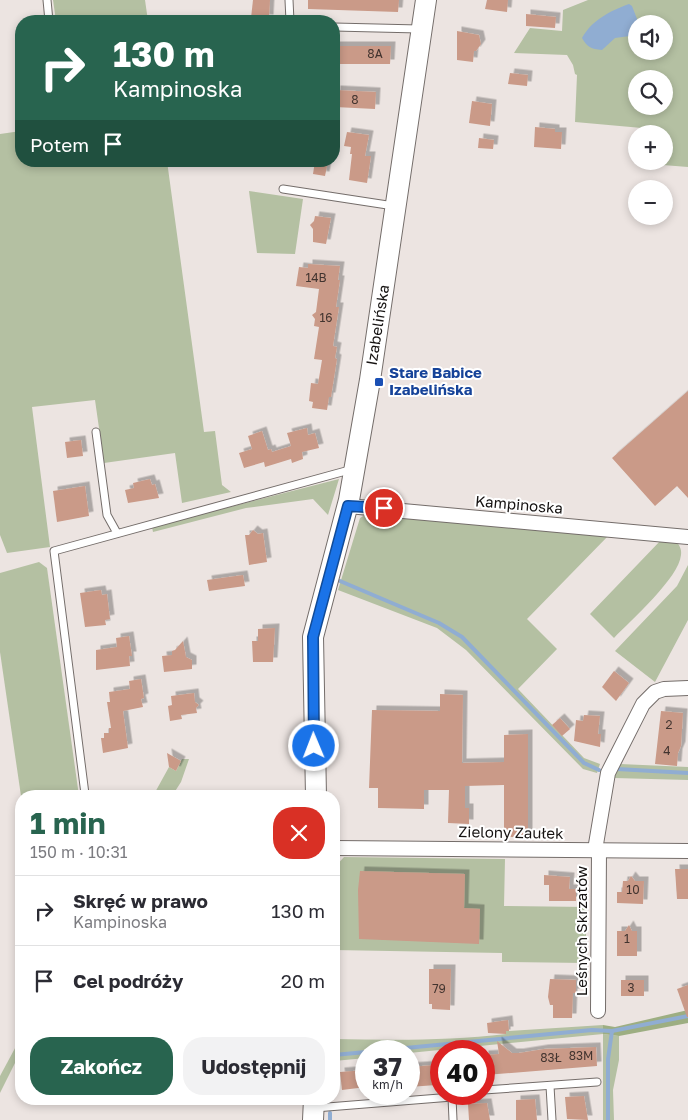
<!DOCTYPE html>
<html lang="pl">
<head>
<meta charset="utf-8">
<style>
	:root { --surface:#fff; --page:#f2f2f3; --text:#2b2b33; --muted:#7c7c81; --line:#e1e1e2; --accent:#28644f }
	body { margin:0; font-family:"Golos Text",sans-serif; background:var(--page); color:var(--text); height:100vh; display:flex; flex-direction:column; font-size:19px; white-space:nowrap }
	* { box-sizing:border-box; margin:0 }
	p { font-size:16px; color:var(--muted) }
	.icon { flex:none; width:28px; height:28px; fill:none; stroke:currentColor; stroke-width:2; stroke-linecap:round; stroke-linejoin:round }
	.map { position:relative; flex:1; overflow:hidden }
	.sheet { position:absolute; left:15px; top:790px; width:325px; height:315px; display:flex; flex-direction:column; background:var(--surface); border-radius:20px; box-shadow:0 2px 8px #0003 }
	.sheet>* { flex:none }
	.guide { position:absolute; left:15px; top:15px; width:325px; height:152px; border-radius:20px; box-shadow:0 2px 8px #0003; background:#28644f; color:#fff; overflow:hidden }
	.tools { position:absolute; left:628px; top:15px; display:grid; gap:10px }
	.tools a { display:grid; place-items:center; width:45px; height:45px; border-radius:50%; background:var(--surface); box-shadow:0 2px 8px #0003; font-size:25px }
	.speed { position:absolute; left:355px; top:1040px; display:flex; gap:10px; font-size:25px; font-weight:700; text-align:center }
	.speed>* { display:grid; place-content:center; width:65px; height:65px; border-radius:50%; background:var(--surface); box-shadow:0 2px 8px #0003; line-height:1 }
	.speed small { font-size:12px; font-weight:400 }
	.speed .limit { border:8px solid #d22; background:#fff; color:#111 }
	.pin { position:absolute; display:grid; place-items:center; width:42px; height:42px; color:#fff; margin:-21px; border:2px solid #fff; border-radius:50%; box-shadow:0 1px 5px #0007 }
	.me { position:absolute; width:55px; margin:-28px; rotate:359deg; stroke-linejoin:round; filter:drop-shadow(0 0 4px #0008) }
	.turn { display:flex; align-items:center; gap:18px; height:105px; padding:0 15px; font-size:22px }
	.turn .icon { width:65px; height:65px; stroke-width:2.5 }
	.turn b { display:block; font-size:35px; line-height:42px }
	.then { display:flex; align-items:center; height:48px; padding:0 15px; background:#0003; gap:10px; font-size:19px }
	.round { display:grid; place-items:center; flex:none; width:52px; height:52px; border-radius:20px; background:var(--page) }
	.headline { display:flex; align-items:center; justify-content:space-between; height:85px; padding:0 15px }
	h1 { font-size:30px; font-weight:700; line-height:38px; color:var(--accent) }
	.cta { display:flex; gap:10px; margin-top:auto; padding:10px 15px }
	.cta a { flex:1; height:58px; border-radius:20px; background:var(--accent); color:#fff; font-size:20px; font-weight:700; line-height:58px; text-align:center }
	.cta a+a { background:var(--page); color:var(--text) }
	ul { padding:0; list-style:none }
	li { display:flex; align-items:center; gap:15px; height:70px; padding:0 15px; border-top:1px solid var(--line) }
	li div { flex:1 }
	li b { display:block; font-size:19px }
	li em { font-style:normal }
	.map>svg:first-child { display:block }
</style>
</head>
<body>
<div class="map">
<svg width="688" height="1120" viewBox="0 0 688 1120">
	<defs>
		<filter id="shadow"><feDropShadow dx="4.5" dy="-4.5" stdDeviation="0" flood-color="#0004"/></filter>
	</defs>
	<rect width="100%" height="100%" fill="#ece4e1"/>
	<g fill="#b4c0a2" fill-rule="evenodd">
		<path d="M53 0H145L148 21H56Z"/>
		<path d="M588 0H688V167L650 164 651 161H664V134H653V129L575 122 577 75 575 74 573 65 567 55 514 53 530 28 562 31 563 10ZM636 24H664V51H636ZM636 79H664V106H636Z"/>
		<path d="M21 131V161H167L204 432 215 431 222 485 231 492 182 503 175 453 104 463 95 400 32 407 50 547 7 553 0 535V134Z"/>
		<path d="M249 191 303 199 295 254 257 253Z"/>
		<path d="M339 479 328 515 313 499 246 508 153 532 152 527Z"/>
		<path d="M370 512 610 534 527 619 557 649 518 689 584 758 600 764 597 773 583 769 466 650 437 628 338 590 360 518Z"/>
		<path d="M662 539 676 541C679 545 682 549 681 555 679 578 631 620 614 638L590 614Z"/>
		<path d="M39 562 47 568 79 796H21L0 652V573Z"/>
		<path d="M688 565V620L655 682 615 651 677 586Z"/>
		<path d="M182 759H189L181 782 172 796H153L169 767 176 771Z"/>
		<path d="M620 764 688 767V780L614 778Z"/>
		<path d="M344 857 505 859 504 906 587 907 585 963 502 962V953L334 950V868Z"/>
		<path d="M603 1025V1034L619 1036V1060L613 1090 614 1120H603V1034L409 1053V1051H366V1058L334 1061V1039C391 1040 449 1041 506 1034V1031H509Z"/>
		<path d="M21 1037V1051L0 1093V1076Z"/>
	</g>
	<path fill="#9dae82" d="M688 1010V1023L619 1036 603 1034V1025L615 1027Z"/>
	<path fill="#90add2" d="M629 4 632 6 639 24H636V40L630 36 615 38 602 50C591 49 587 47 582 38 592 20 610 11 629 4Z"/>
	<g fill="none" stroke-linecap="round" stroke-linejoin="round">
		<g stroke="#90add2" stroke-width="4">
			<path d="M340 581 439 623 462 637 584 763 599 770"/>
			<path d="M617 769 688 773"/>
			<path d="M374 1051 592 1030 612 1031 688 1016"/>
			<path d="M334 1055 366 1052"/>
			<path d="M330 1120V1113"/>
			<path d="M608 1120V1059L612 1031"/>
		</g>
	</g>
	<g fill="#ca9a88" filter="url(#shadow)">
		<path d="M253 0H270L269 19 251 18Z"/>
		<path d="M308 0H399L398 12 308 9Z"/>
		<path d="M487 0H508L507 12 485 9Z"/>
		<path d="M526 14 556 17 555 28 526 26Z"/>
		<path d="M457 31 479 35 481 44 476 51H474L473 62 457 60Z"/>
		<path d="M334 46H391L390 64H334Z"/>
		<path d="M510 73 528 75 527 86 508 84Z"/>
		<path d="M336 90 376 92 375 109 335 107Z"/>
		<path d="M472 101 492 104 490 126 469 123Z"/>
		<path d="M535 127 555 129V132H562L561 149 534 147Z"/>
		<path d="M347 132 369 135 365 156H371L367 183 349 180 352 154H350L351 147 344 146Z"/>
		<path d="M479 138 494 140 493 149 478 148Z"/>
		<path d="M315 161H328L325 176 313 174Z"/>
		<path d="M315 216 331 218 326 244 313 242V229L310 225 314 221Z"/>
		<path d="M308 264 340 266 338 280H340L336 307H339L333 346 337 347 335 358 337 359 331 397H329L327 410 312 408 313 402 309 401 311 383 318 384 322 360 314 359 319 327 314 326 315 319 312 315 316 312 319 289 296 286 299 267 308 268Z"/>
		<path d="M688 391V498L677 486 655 506 612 458Z"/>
		<path d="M307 428 308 435 315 433 319 448 302 452 303 459 292 463 291 459 265 467 264 462 244 468 239 453 252 449 248 436 262 431 268 450 271 449 272 452 291 446 287 433Z"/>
		<path d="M81 440 83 456 67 458 65 442Z"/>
		<path d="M150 479 152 485 155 484 159 498 128 503 125 490 134 488 133 483Z"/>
		<path d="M85 486 89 516 57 522 53 491Z"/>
		<path d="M253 530 258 534 263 533 267 562 249 565 245 535H249Z"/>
		<path d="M243 575 245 586 209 591 207 580Z"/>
		<path d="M101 590 102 595 107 594 110 619 105 620 106 625 85 627 80 593Z"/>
		<path d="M275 628 273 662H253L252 641H258V629Z"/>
		<path d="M129 636 132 656H129L130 666 96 670V650L117 647 116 638Z"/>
		<path d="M183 641 186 657 192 660V669L164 672 162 656 172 655V651L175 650Z"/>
		<path d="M614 671 629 683 616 701 602 687Z"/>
		<path d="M141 679 144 698 141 699 143 707 123 711 128 748 103 753 101 738H104V733H109V728H111L107 702H110L109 692 130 689 129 681Z"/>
		<path d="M194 693 195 702 199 705 196 708 197 713 181 715 182 719 170 721 168 706 172 705 171 696Z"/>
		<path d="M440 694 463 695 462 763 504 762V735L528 734V837H504V785L465 786V808H469V824L448 823 449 790H424V809L378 808V788H369L372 710 440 711Z"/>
		<path d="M661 711 683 713 681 746 678 753 677 766 655 764Z"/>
		<path d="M584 715 600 716 598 734H601L600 747 574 741 576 720 583 721Z"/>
		<path d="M560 718 570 729 562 736 552 725Z"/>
		<path d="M167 753 181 761 176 771 169 767Z"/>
		<path d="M675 869H688V899H677Z"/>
		<path d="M360 871 465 874 464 908 480 909 479 944 359 939 358 890Z"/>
		<path d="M544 875 570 877 569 889H576V901H549V885H544Z"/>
		<path d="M631 876 635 881H644L643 904 617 903V892H622L623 881H628Z"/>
		<path d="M629 925 632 931H637V956H617V931H625Z"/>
		<path d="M429 969H451L450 1010 432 1009V1004H429Z"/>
		<path d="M550 979 576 980V993H573L572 1018H553V1005H550L548 997Z"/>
		<rect x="621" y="980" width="23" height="16"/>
		<path d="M688 985V1017H687L677 989Z"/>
		<path d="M508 1020 509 1031H506V1034L488 1033 487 1023Z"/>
		<path d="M497 1041 512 1053H519L544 1049 596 1047 597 1066 485 1075 484 1055 499 1054Z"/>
		<path d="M435 1065 436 1085 409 1087V1067Z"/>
		<path d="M366 1070V1087L342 1090 340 1072Z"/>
		<path d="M584 1096 588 1120 567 1119 565 1097Z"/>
		<path d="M535 1099 537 1120H516V1100Z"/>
		<path d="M487 1103 490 1120H469L468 1104Z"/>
	</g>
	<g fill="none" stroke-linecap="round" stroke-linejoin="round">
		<g stroke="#746d6a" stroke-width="9">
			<g id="lane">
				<path d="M47 0 49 21"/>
				<path d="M289 0 290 21"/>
				<path d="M334 27 419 29"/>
				<path d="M283 189 394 206"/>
				<path d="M96 432 107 515 117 533"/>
				<path d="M85 794 54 551 353 469"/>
				<path d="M550 1086 552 1120"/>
				<path d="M484 1090 597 1082"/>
				<path d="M452 1097 453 1120"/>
				<path d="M315 1108 452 1097 458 1094"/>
			</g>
		</g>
		<g stroke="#746d6a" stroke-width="16">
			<g id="street">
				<path d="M348 506 688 537"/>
				<path d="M334 848 688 851"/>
				<path d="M595 850 608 773 643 704 655 692 664 689 688 688"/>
				<path d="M598 1011 599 850"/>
			</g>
		</g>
		<g stroke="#746d6a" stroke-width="22">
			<g id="secondary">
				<path d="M316 796 313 637 349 500 370 380 426 0"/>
				<path d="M313 1120 314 1099"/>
			</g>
		</g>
		<use href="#lane" stroke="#fff" stroke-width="7"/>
		<use href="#street" stroke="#fff" stroke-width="14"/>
		<use href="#secondary" stroke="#fff" stroke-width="20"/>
	</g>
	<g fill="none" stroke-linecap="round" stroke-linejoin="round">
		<g stroke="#114b97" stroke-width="12">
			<path id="route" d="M314 746 313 637 348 506 384 508"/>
		</g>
		<use href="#route" stroke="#1a73e8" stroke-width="9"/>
	</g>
	<rect fill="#1a4fb4" stroke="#fff" stroke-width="2" x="374" y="377" width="10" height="10" rx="2.5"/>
	<g text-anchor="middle" stroke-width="4" stroke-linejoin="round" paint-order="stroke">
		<g font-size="12" fill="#42342f">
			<text x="375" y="58">8A</text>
			<text x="355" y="104">8</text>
			<text x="316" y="282">14B</text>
			<text x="326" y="322">16</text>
			<text x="669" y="729">2</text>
			<text x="667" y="755">4</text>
			<text x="633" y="894">10</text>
			<text x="627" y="943">1</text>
			<text x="631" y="992">3</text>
			<text x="439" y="993">79</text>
			<text x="581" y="1060">83M</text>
			<text x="551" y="1062">83Ł</text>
		</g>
		<g font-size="15" fill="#151211" stroke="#fff">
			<text transform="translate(378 325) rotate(-81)" y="5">Izabelińska</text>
			<text transform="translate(519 505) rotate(5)" y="5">Kampinoska</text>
			<text transform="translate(511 833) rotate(1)" y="5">Zielony Zaułek</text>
			<text transform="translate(582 931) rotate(-90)" y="5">Leśnych Skrzatów</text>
		</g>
		<g font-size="15" font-weight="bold" fill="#164399" stroke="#fff" text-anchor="start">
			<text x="389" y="378">Stare Babice<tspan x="389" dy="17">Izabelińska</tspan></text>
		</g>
	</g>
</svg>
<div class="tools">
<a><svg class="icon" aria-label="sound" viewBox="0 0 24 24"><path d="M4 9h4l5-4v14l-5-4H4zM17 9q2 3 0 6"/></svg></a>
<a><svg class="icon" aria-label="search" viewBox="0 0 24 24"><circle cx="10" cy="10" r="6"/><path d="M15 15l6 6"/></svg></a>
<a>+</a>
<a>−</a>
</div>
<div class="speed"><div>37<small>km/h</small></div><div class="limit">40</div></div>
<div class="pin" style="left:384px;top:508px;background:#d93025"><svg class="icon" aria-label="arrive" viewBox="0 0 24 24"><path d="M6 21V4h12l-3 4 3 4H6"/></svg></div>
<svg class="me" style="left:314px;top:746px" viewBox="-20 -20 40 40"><circle r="17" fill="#1a73e8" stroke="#fff" stroke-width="3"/><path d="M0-11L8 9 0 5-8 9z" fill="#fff"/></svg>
<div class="guide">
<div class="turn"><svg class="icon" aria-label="right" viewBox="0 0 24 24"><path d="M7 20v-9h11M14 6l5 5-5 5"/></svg><div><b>130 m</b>Kampinoska</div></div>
<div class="then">Potem<svg class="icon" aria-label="arrive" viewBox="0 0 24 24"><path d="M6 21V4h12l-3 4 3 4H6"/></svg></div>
</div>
<section class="sheet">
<div class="headline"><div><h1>1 min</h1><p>150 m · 10:31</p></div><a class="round" style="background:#d93025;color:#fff"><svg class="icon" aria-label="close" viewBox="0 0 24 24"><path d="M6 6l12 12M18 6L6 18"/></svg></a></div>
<ul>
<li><svg class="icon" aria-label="right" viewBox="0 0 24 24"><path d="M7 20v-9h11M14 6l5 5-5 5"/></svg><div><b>Skręć w prawo</b><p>Kampinoska</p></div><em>130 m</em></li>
<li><svg class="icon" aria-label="arrive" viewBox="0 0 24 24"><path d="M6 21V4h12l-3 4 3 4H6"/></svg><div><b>Cel podróży</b></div><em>20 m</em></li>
</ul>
<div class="cta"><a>Zakończ</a><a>Udostępnij</a></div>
</section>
</div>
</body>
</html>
